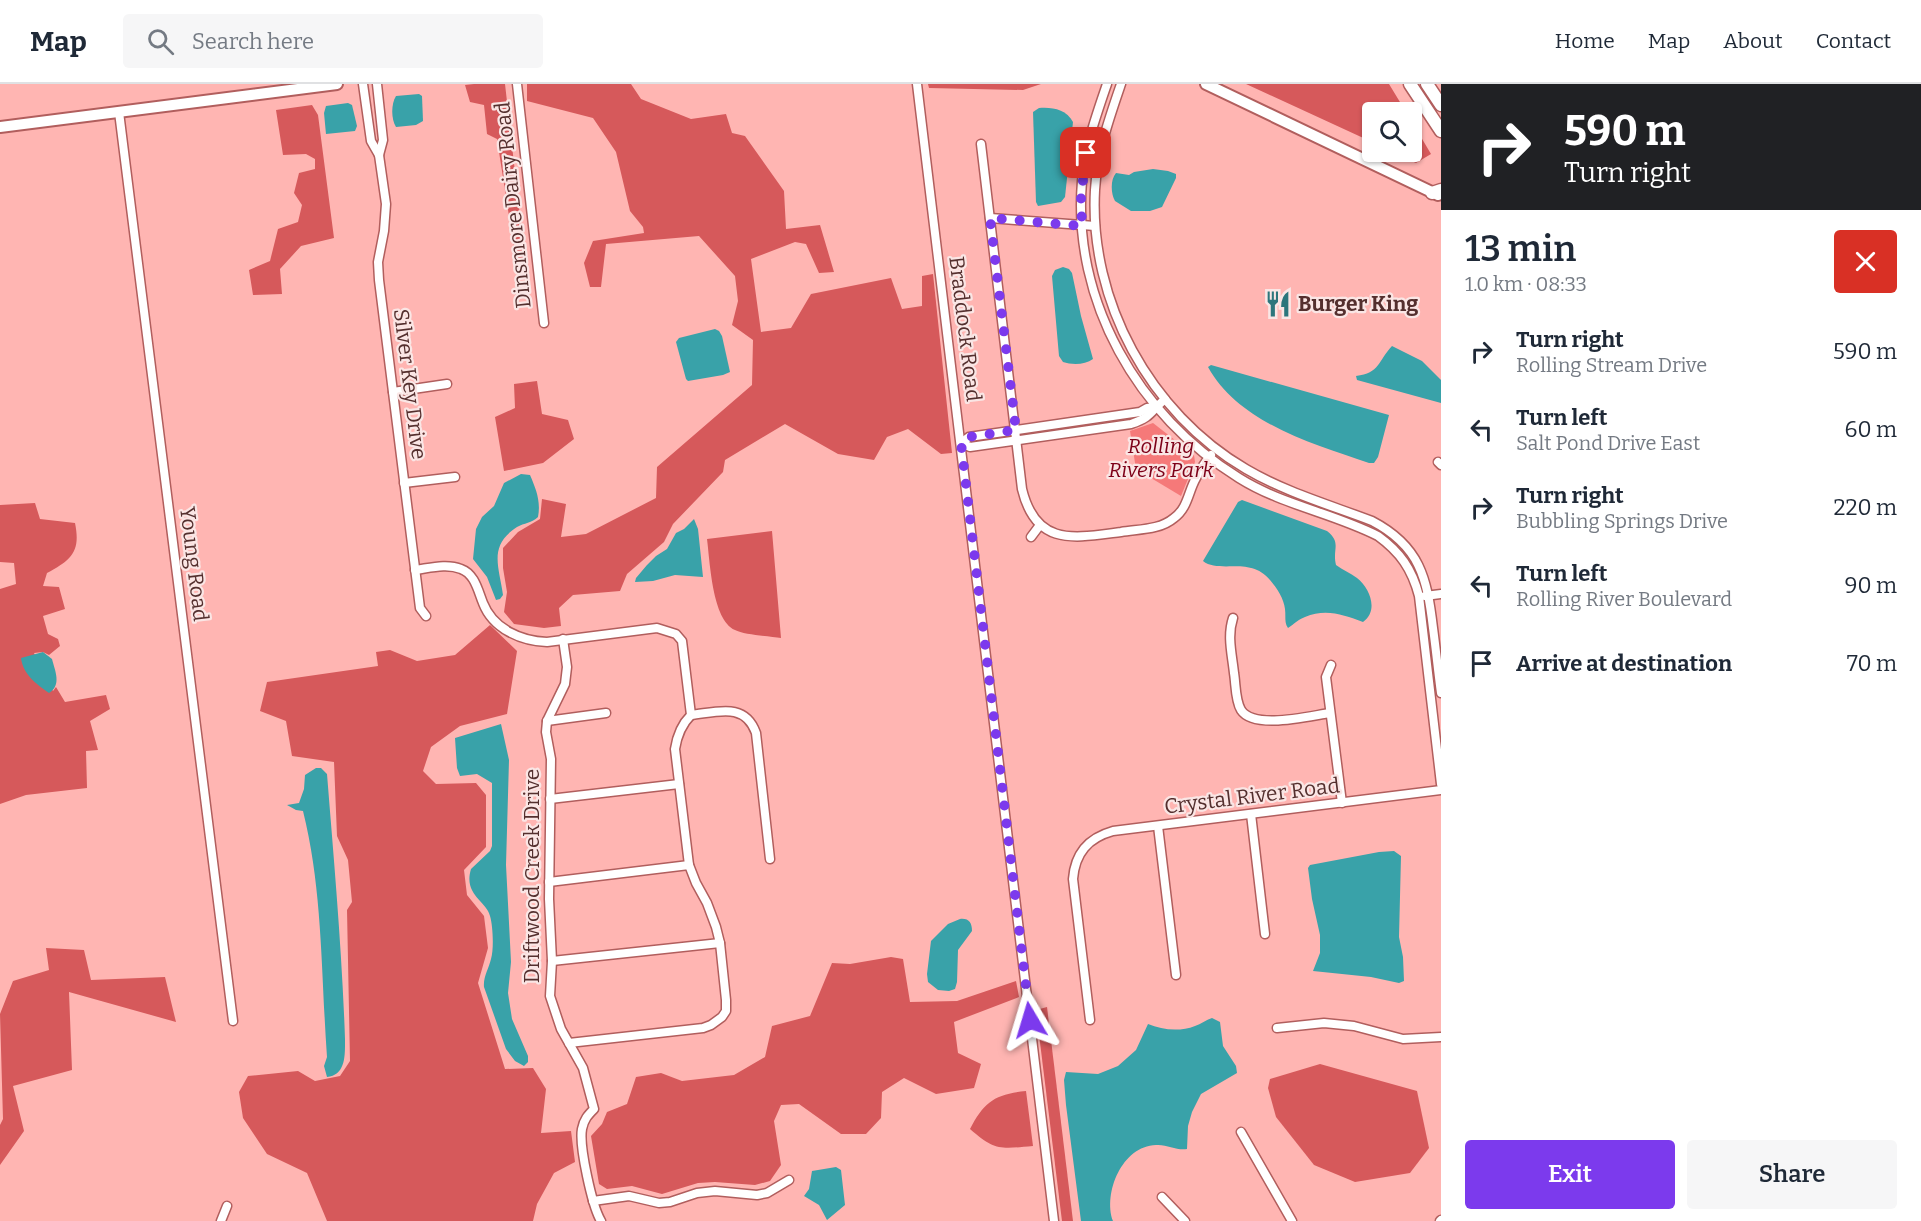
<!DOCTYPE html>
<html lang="en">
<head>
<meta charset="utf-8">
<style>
	:root { --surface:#fff; --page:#f6f6f7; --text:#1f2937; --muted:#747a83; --line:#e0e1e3; --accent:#7c3aed }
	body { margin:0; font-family:Bitter,serif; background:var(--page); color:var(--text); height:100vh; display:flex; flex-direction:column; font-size:22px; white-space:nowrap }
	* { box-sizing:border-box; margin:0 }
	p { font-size:20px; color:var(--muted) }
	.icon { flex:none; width:33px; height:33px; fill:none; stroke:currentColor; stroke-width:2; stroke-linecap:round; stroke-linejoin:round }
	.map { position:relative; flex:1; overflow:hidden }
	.panel { display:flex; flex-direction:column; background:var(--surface); width:480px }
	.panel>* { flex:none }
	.top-card { background:#202124; color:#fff; overflow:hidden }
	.buttons { position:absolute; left:1362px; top:18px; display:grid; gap:12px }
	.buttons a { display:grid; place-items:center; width:60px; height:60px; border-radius:6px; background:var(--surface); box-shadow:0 2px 4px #0004; font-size:30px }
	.pin { position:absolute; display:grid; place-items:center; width:51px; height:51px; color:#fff; margin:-26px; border-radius:12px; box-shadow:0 3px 9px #0006 }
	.me { position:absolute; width:66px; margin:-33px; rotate:353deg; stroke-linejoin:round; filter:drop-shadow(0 0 4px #0008) }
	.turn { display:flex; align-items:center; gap:21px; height:126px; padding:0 24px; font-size:27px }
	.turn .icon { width:78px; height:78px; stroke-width:2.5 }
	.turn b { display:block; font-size:42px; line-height:51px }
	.round { display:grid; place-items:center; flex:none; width:63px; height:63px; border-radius:6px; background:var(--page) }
	.overview { display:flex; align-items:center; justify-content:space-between; height:102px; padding:0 24px }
	h1 { font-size:36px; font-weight:600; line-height:45px }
	.primary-button { display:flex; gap:12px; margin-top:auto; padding:12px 24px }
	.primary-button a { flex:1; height:69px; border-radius:6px; background:var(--accent); color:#fff; font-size:24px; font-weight:600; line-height:69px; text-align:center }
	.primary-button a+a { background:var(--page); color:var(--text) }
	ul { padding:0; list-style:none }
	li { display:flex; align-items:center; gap:18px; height:78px; padding:0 24px }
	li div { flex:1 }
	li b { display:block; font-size:22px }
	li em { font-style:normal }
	header { display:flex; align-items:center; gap:36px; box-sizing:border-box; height:84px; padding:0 30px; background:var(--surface); border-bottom:2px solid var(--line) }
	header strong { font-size:28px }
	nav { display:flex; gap:33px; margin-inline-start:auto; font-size:21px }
	.search { width:420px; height:54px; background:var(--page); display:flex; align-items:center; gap:15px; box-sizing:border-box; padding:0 21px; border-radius:6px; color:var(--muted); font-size:22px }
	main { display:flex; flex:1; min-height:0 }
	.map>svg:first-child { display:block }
</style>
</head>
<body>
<header>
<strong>Map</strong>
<div class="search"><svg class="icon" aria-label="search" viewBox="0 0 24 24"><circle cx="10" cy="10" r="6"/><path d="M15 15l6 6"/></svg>Search here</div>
<nav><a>Home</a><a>Map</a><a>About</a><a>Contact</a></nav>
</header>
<main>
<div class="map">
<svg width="1441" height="1137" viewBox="0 0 1441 1137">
	<rect width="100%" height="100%" fill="#ffb5b2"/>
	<path fill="#f57979" d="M1153 339 1194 371 1195 378 1181 412 1136 385 1130 347Z"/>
	<g fill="#d6595b">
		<path d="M474 0H505L525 176 516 177 497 55 487 50 484 21 470 18 465 1Z"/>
		<path d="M527 0H631L641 15 691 35 726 30 732 49 745 52 784 107 786 145 820 141 834 188 819 189 806 160 795 158 751 175 761 248 791 244 811 210 891 194 902 225 922 222V192L933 190 952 369 941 370 908 345 887 353 874 376 838 370 785 340 725 376 723 388 673 440 664 458 627 490 620 507 573 511 559 524 561 542 544 544 514 540 504 528 507 508 503 484V464L518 448 540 435 542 415 566 420 561 453 586 450 656 414 657 383 752 301 753 256 732 241 738 217 735 192 699 152 606 160 601 203H590L584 179 593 157 644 149 643 143 630 127 616 68 593 34 527 17Z"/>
		<path d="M928 0H1041L1023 6 929 4Z"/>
		<path d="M1246 0H1389L1406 28H1372V58Z"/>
		<path d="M312 21 318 31 334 154 301 162 280 185 282 210 253 211 249 186 270 177 278 145 298 138 302 121 294 109 299 89 315 85V75L306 70 283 71 276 26Z"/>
		<path d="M1412 38 1431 70 1416 79 1392 68H1412Z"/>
		<path d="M537 297 542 330 568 336 574 355 543 379 504 387 495 333 515 324 514 300Z"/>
		<path d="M35 419 40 435 75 439C81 468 71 476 47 489L43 502 59 503 65 525 43 532 48 550 58 555 60 562 49 571 43 568 34 569 53 607 56 603 65 618 106 611 110 625 90 637 98 666 86 667 87 704 26 711 0 720V505L16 500 14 479 0 478V421Z"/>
		<path d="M772 447 781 554C770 552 744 551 735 546 712 536 710 477 707 455Z"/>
		<path d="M490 541 517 567 507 630 460 642 431 663 423 687 436 700 476 699 486 711V763L464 786 467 811 484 832 488 864 478 899 505 985 533 984 546 1005 541 1049 571 1047 575 1078 554 1089 537 1120 533 1137H327L307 1089 267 1070 243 1034 239 1008 248 992 298 987 315 997 340 992 350 977 347 826 352 818 348 776 337 752 334 678 292 672 286 637 260 627 267 598 378 582 376 568 390 566 417 577 455 571Z"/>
		<path d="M46 864 84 866 91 896 165 893 176 938 69 908 72 986 13 1002 24 1047 0 1081V1041L3 1035 0 930 13 897 49 886Z"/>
		<path d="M891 873 903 875 910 918 957 917 1016 897 1019 913 954 938 958 969 981 980 974 1004 936 1010 904 994 882 1008 881 1034 866 1050H841L799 1020 781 1021 774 1037 781 1081 770 1097 755 1101 715 1098 698 1099 662 1110 632 1102 607 1105 599 1100 591 1052 602 1040 607 1028 627 1020 636 993 661 989 682 997 734 991 765 973 772 942 810 932 832 879 850 880Z"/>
		<path d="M1047 923 1073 1137H1062L1036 926Z"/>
		<path d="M1320 980 1417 1007 1429 1064 1410 1089 1355 1098 1314 1081 1276 1033 1268 1004 1270 995Z"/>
		<path d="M1026 1007 1033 1062C1000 1065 995 1067 970 1045 984 1018 995 1010 1026 1007Z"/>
	</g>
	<g fill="#39a2a9">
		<path d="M419 10 422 12 423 37 416 41 396 43C391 35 391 20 396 12Z"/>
		<path d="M348 19 352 21 357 42 355 47 326 50 324 29 326 22Z"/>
		<path d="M1039 24C1052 23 1066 25 1073 38L1065 113 1061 118 1038 122 1036 118 1033 28Z"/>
		<path d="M1153 85 1168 87 1176 90V94L1162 123 1150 127H1131L1115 117C1111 110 1110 96 1116 89L1129 91 1134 88Z"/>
		<path d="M1063 183 1069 185 1072 189 1081 232 1093 275C1085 281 1072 281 1063 278L1059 272 1052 192 1055 186Z"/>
		<path d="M715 245 719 247 722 252 730 288 723 291 688 297 686 295 676 258 679 254Z"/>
		<path d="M1392 262 1422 277 1441 296V319L1357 296 1356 292C1380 289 1378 277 1392 262Z"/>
		<path d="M1211 281 1389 331 1378 373 1374 379H1369C1313 360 1239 339 1208 283Z"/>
		<path d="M521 390 530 391C536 405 541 417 538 433 532 439 524 439 517 443 488 462 499 482 503 511L500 515 496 516 487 493 473 475 476 445 482 433 494 422 504 399Z"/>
		<path d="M1242 416 1327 447C1342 459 1332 465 1336 481 1343 486 1350 489 1357 494 1370 504 1379 527 1363 538 1344 531 1326 524 1305 533 1299 535 1294 540 1288 544 1284 538 1286 533 1285 525 1284 515 1277 504 1270 496 1250 472 1219 490 1203 477L1238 418Z"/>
		<path d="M694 435 698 445 703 493 675 491 653 497 635 498 636 494 647 481 656 472 667 465 676 449 684 445Z"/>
		<path d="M43 568 52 575C55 587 62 601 49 609 36 600 23 590 21 574Z"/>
		<path d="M501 640 509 676 506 781 511 878 508 909 512 935 528 972V978L524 982 515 977 506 965 484 903C483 893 489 884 491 875 494 865 493 842 490 832 487 817 463 811 471 785L490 767 492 762V699L477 690 460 692 457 684 455 654Z"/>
		<path d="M316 684H321L327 690C334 778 342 866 345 955 345 971 346 991 327 993L324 982 327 973C321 890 323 807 303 727L296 726 287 721 299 719 304 705 305 691Z"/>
		<path d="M1394 767 1401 772 1399 853 1403 873 1404 897 1399 899 1371 893 1313 887 1320 869V851L1312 815 1308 784 1310 781 1379 768Z"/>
		<path d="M960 835C969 834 972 839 972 847L958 866 957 898 955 905 949 907 938 906 928 898 927 890 931 857 948 840Z"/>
		<path d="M1212 934 1220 938 1223 962 1236 982 1237 989 1201 1010 1192 1028 1188 1042 1187 1065C1177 1067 1167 1060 1156 1061 1122 1062 1103 1109 1113 1137H1081L1066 1021 1064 996 1066 988 1098 990 1118 982 1136 966 1148 940C1162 946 1180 948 1195 942 1201 940 1206 936 1212 934Z"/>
		<path d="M836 1083 841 1086 845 1121 827 1136 819 1121 804 1112 809 1105 812 1087Z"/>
	</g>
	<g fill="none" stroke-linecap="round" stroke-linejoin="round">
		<g stroke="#b15e5d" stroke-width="11">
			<g id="minor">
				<path d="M363 0 371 57 379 71"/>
				<path d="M377 0 383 56 379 71 386 120 384 147 378 178 379 196 420 524 426 532"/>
				<path d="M517 0 544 239"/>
				<path d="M917 0 1054 1137"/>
				<path d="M1107 0C1096 32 1085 63 1082 97 1072 217 1138 332 1239 394 1282 421 1333 429 1378 452 1400 468 1412 485 1419 512L1441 700"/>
				<path d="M1121 0C1109 35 1097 69 1095 106 1089 217 1150 329 1246 385 1285 408 1330 421 1372 437 1420 462 1427 494 1433 544 1436 566 1438 587 1441 609"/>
				<path d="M119 28 233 937"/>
				<path d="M981 60 1022 405C1036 463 1074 454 1121 448 1139 445 1160 446 1174 434 1188 424 1188 408 1196 394 1200 386 1205 378 1211 371"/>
				<path d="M990 134 1095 142"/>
				<path d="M393 308 447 300"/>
				<path d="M961 359 970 363 1131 340C1152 333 1150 328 1165 315"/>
				<path d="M961 359 969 353 1140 328 1147 324 1155 323"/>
				<path d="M1438 378 1441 381"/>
				<path d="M404 399 455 393"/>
				<path d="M1031 453 1040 441"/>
				<path d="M415 486C430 484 447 479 461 485 475 490 478 507 483 519 493 545 521 557 547 558L657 544 676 550 682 557 691 631C681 641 677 652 675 665L689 781 696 799 707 819 716 843 720 859 726 916V927L722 933 711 941 703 944 569 959"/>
				<path d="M1425 512 1441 510"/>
				<path d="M1233 534C1227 552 1232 570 1234 589 1236 601 1235 616 1241 626 1254 646 1309 632 1330 629"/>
				<path d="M563 555 567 583 565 600 547 637 546 648 551 675 549 815 552 877 550 912 561 945 583 984 594 1025C588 1031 584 1035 582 1045 579 1062 592 1122 601 1137"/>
				<path d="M1331 581 1326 593 1342 719"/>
				<path d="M691 631C718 628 745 618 756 649L770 775"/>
				<path d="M547 637 606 629"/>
				<path d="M550 715 679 700"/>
				<path d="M1251 730 1265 850"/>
				<path d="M1158 742 1176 891"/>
				<path d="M549 798 689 781"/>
				<path d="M552 877 720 859"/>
				<path d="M1090 936 1073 795C1075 769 1088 754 1113 747L1441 706"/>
				<path d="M1277 944 1324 939 1354 942 1403 955 1441 953"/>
				<path d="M1241 1048 1292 1137"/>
				<path d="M1162 1113 1185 1137"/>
				<path d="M593 1117 629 1112 659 1119 670 1118 697 1109 715 1107 757 1111 767 1109 789 1096"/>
				<path d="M221 1137 227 1122"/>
				<path d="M1440 1137 1441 1136"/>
			</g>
		</g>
		<g stroke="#b15e5d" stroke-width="14">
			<g id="major">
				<path d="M1206 0 1438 111"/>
				<path d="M0 43 337 0"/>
			</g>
		</g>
		<g stroke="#b15e5d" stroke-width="15">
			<g id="highway">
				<path d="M1410 0 1441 47"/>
				<path d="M1427 0 1441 21"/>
				<path d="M1432 109 1441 106"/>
			</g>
		</g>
		<use href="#minor" stroke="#fff" stroke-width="8"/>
		<use href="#major" stroke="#fff" stroke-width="10"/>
		<use href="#highway" stroke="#fff" stroke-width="12"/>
	</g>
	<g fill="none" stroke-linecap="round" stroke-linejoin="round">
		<path stroke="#7c3aed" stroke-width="10" stroke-dasharray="0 18" d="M1030 936 961 359 969 353 1016 346 990 134 1082 142 1081 114 1086 69"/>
	</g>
	<defs>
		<g id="restaurant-bare" transform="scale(2.07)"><path d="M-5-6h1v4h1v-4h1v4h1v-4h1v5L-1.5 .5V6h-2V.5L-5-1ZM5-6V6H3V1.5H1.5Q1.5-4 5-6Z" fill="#2d767c" stroke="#fae6e5" stroke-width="2.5" paint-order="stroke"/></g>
	</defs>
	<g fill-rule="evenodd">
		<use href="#restaurant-bare" x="1278" y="220"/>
	</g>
	<g text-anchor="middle" stroke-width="4.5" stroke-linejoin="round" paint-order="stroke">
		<g font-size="21" fill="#542f2e" stroke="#fae6e5">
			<text transform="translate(513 121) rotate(-96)" y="7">Dinsmore Dairy Road</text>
			<text transform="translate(965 245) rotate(83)" y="7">Braddock Road</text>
			<text transform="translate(410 300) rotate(83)" y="7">Silver Key Drive</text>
			<text transform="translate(194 480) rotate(83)" y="7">Young Road</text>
			<text transform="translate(1252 712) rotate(-7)" y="7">Crystal River Road</text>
			<text transform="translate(532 792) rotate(-90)" y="7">Driftwood Creek Drive</text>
		</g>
		<g font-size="21" font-weight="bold" fill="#542f2e" stroke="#fae6e5" text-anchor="start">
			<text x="1298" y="227">Burger King</text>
		</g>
		<g font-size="21" font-style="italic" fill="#7d0018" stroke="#fae6e5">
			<text x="1161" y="369">Rolling<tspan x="1161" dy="24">Rivers Park</tspan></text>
		</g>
	</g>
</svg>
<div class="buttons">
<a><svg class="icon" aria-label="search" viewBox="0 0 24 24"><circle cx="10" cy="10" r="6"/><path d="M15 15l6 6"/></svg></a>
</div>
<div class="pin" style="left:1086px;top:69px;background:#d93025"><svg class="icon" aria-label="arrive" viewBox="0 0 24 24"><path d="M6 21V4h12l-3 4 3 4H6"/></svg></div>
<svg class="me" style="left:1030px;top:936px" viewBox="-20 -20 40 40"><path d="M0-17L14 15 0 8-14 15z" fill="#7c3aed" stroke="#fff" stroke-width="4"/></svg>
</div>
<section class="panel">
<div class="top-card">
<div class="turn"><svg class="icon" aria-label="right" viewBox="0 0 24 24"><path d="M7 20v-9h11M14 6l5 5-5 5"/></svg><div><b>590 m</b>Turn right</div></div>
</div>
<div class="overview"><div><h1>13 min</h1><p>1.0 km · 08:33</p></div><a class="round" style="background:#d93025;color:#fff"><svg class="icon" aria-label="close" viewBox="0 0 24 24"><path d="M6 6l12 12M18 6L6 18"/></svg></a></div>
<ul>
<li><svg class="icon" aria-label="right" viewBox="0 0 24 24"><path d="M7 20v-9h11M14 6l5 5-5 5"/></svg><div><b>Turn right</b><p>Rolling Stream Drive</p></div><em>590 m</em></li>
<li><svg class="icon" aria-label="left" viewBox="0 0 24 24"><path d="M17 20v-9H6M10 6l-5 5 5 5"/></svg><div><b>Turn left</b><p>Salt Pond Drive East</p></div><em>60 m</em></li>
<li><svg class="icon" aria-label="right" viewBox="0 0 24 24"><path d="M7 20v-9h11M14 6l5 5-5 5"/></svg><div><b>Turn right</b><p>Bubbling Springs Drive</p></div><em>220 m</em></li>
<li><svg class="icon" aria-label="left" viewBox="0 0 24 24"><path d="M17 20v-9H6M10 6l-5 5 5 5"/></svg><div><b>Turn left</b><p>Rolling River Boulevard</p></div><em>90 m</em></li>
<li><svg class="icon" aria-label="arrive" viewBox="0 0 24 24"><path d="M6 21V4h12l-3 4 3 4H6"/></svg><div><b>Arrive at destination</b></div><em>70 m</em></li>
</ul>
<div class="primary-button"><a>Exit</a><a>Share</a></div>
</section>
</main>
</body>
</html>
